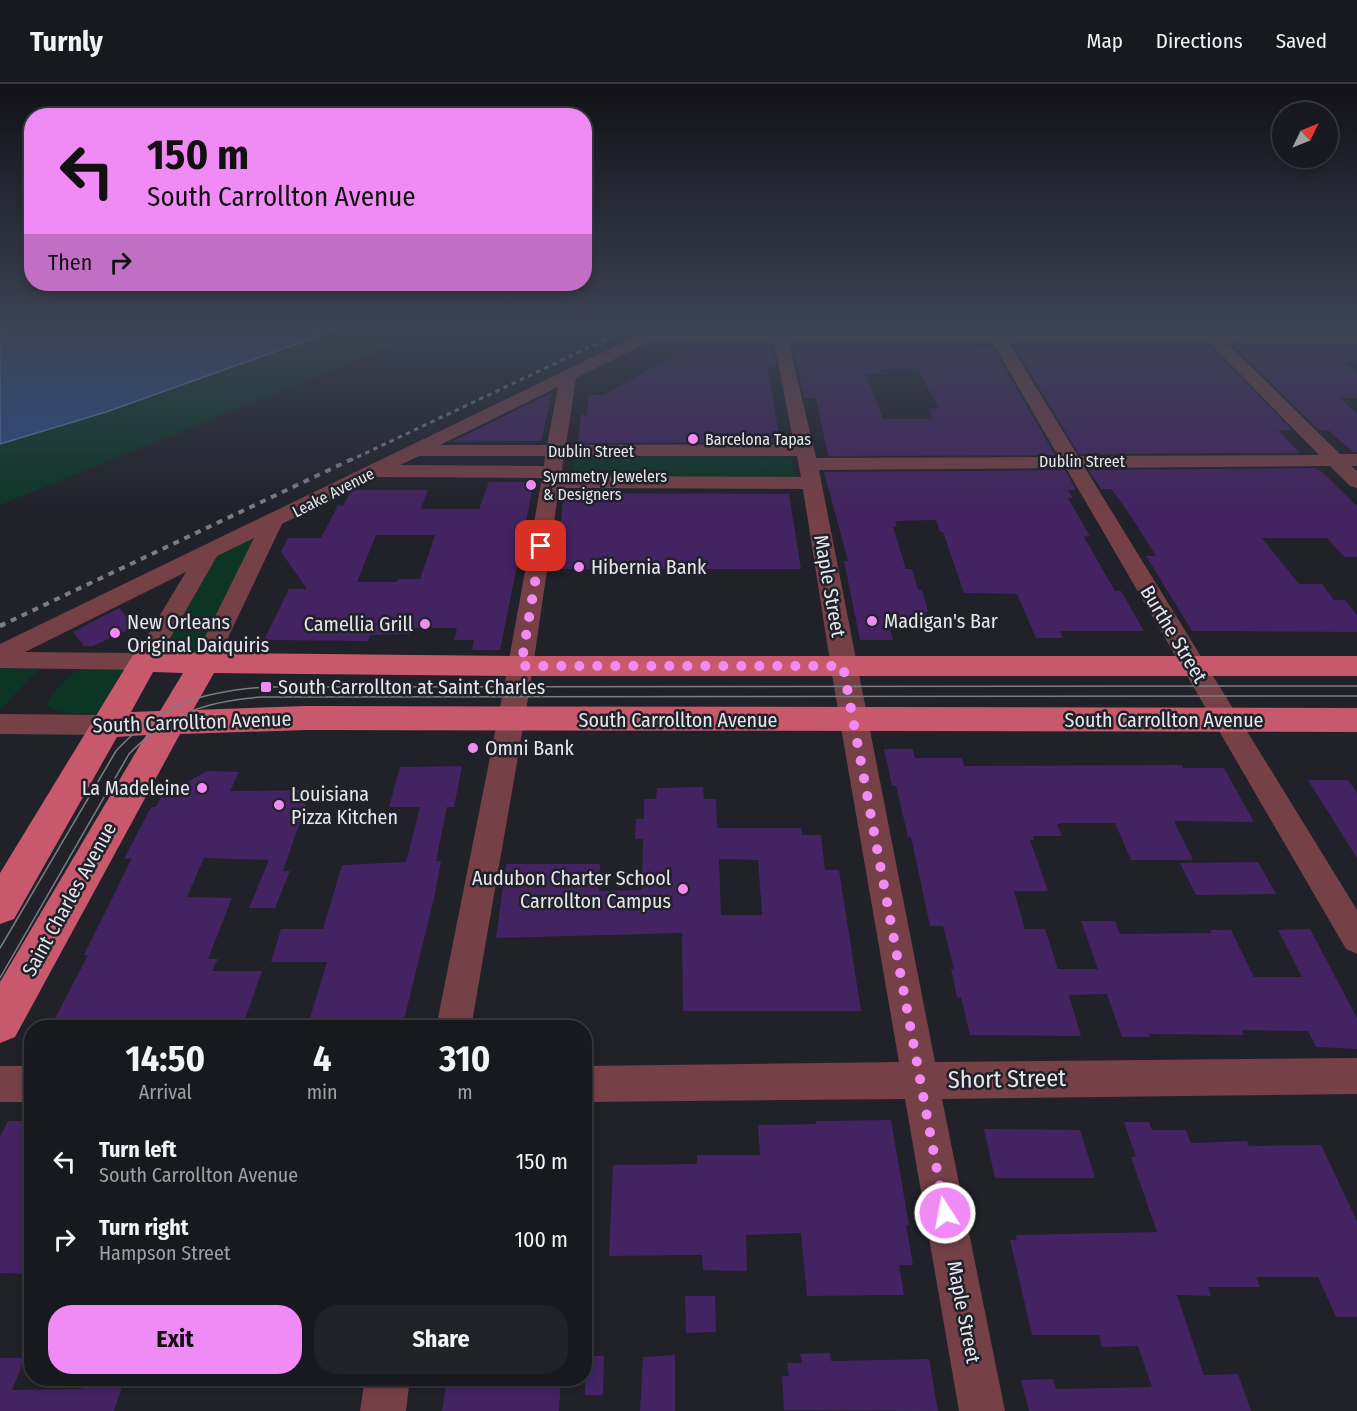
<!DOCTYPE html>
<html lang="en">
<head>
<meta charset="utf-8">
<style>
	:root { --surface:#18191f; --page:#212228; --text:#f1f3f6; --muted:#9fa0a4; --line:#36383d; --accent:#f08bf5 }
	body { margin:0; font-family:"Fira Sans Condensed",sans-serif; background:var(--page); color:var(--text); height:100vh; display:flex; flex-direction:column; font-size:22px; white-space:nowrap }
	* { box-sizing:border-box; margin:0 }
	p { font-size:20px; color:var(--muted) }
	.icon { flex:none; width:33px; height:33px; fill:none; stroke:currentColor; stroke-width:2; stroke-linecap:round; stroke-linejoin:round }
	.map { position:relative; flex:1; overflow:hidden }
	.details { position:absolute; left:24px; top:936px; width:568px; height:366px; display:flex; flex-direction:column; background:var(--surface); border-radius:24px; box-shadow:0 3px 9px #0003,0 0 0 2px var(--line) }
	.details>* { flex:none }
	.guide { position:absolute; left:24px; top:24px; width:568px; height:183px; border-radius:24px; box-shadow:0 3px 9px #0003,0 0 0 2px var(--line); background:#f08bf5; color:#111; overflow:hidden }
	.needle { width:39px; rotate:47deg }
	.tools { position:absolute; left:1272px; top:18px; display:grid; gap:12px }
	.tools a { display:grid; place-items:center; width:66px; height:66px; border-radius:50%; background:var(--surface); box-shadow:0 3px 9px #0003,0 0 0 2px var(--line); font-size:30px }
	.pin { position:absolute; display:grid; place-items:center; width:51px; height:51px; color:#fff; margin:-26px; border-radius:12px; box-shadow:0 3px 9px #0006 }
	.me { position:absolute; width:66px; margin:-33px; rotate:349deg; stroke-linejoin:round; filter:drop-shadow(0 0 4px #0008) }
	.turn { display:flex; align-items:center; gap:21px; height:126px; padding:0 24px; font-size:27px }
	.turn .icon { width:78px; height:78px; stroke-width:2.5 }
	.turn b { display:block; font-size:42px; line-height:51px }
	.then { display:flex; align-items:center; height:57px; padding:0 24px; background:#0003; gap:12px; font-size:22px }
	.eta { display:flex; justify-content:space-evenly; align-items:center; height:102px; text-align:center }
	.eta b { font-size:36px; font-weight:700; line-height:42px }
	.action { display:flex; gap:12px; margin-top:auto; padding:12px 24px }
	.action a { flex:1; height:69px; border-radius:24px; background:var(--accent); color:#111; font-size:24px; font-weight:700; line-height:69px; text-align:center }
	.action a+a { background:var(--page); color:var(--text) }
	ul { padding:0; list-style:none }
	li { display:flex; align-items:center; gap:18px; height:78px; padding:0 24px }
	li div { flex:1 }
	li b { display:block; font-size:22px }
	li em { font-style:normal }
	header { display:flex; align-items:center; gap:36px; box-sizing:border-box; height:84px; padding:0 30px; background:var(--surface); border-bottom:2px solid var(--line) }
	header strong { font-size:28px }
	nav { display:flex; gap:33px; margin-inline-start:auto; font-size:21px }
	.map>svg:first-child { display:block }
</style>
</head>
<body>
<header>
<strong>Turnly</strong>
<nav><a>Map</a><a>Directions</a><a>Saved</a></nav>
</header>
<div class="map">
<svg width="1357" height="1327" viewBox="0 0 1357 1327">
	<rect width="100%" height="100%" fill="#202129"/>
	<g fill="#0c3525">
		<path d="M341 244H437L0 421V355Z"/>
		<path d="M574 373H791L794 394H573Z"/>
		<path d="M256 452 201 572H155L209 474Z"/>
		<path d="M120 582 123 586C118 598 112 615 104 624 94 634 55 630 46 621 72 583 74 584 120 582Z"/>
		<path d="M0 584 39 585 0 626Z"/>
	</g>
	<path fill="#2b4e8a" stroke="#637ca7" stroke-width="1.5" d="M0 244H341L106 328 0 360Z"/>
	<g fill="#432361" fill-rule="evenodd">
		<path d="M692 244H762V248L692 247Z"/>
		<path d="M1004 244H1202L1200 248H1007Z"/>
		<path d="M1213 244H1338L1342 248H1219Z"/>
		<path d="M693 261H772L776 282 768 284 780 358 578 359 581 330 586 332 589 311H603Z"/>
		<path d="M792 261 993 264 1055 371 828 372 816 314H804ZM880 285H918L939 325 928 324 932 335H883L866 290H882Z"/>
		<path d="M1015 261H1209L1292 346H1278L1300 369 1079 370 1015 264H1017Z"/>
		<path d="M1233 261 1357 262V277H1343L1357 289V314H1340L1357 330V368H1353L1328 346H1319Z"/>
		<path d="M552 309 541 357 451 358Z"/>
		<path d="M1315 384 1321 387 1357 422V473H1344L1327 454H1262L1299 500H1322L1334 516H1345L1357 531V548L1192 547 1146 472H1156L1127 426 1111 405H1101L1089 386Z"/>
		<path d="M1065 386 1076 406H1068L1073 414H1068L1090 452 1084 453 1115 507H1121L1144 547H1060L1063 554H1036L1017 510 964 509 943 448H940L936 436 895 437 897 443H893L906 485H912L918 506H922L928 528H925L929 542 889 541 893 556H860L844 477H848L824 388Z"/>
		<path d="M489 398H534L500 566H472L474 556H454L457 544H412L410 550 370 551 368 557 264 556 289 505H307L281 468 288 454H321L338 421 343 422 350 409 355 406H428L421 425H479ZM376 451H435L420 495H398L397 498H357Z"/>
		<path d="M564 409 789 410 801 485H560L565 454H559Z"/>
		<path d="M119 524 135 543 93 562H84L73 548Z"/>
		<path d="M884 665H913L915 674H962L964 682 1182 681 1183 684H1224L1254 738 1174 737 1193 776H1131L1115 739H1061L1057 741 1062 752H1033L1034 756H1030L1048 807H1014L1025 845H1045L1058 885H1098L1081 837H1115L1120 850 1212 849 1210 846H1231L1254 893H1302L1278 846 1310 845 1357 934V965L1316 963 1308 947 1242 946 1244 951 1149 950 1150 953H1122L1107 910 1069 911 1081 952 970 951 961 913H957L951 885H954L943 842H930L911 753H908L896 702H892Z"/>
		<path d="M462 682 454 723H447L436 777H441L434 814 402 944H307L327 878H271L281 845H323L342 781 406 778 420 723H389L400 683Z"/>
		<path d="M207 687 239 688 230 707 311 706 283 787H290L275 824H249L269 776 204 774 187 813 232 814 208 875H218L212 887H262L242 944H50L88 871H84L132 774 124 775 151 723H156L161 713Z"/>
		<path d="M1308 696H1348L1357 709V774Z"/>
		<path d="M703 703 704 715H716L717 744H801L802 751H821L825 786H839L861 927H683L682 849 496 854 506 780H600L599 807 642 806 643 755H635L636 735H644V715H656L657 704ZM719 775 758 776 762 831H721Z"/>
		<path d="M1258 778 1276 810 1196 811 1180 779Z"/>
		<path d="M891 1036 909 1141H906L913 1181H899L904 1211 807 1212 801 1149 746 1151 747 1187 703 1186 702 1171 609 1172 613 1081 697 1080V1071H760L758 1041 816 1040V1037Z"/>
		<path d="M8 1037H32V1190L0 1189V1053Z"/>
		<path d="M1124 1038H1149L1152 1046H1186L1191 1059 1247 1057 1249 1062 1321 1061 1357 1137V1233H1336L1318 1193H1256L1260 1203H1208L1211 1212 1177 1211 1204 1291 1238 1290 1251 1327H1029L1021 1296 1053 1295 1056 1305 1152 1303 1138 1262 1102 1263 1099 1251H1032L1010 1156H1017L1015 1151 1157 1148 1131 1073H1136Z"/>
		<path d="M984 1045 1080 1046 1095 1094H995Z"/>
		<path d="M685 1212H715L716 1248 686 1249Z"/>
		<path d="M830 1269 831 1277 929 1275 938 1327 784 1326 782 1292H789L787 1279H802L800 1270Z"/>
		<path d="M675 1271V1327H640L643 1273Z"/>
		<path d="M585 1272H604L603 1311H585Z"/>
		<path d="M0 1274H25L12 1306 82 1305 85 1294H125L114 1327H0Z"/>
		<path d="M447 1294H561L559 1327H442Z"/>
	</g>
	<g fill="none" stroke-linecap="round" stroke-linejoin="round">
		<g fill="#764047" fill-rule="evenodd">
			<path d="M653 244H672L666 249 772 250 771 244H786L787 250H988L985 244H1000L1003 250H1201L1203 246 1208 244 1218 250H1357V260L1227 259 1340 370H1357V382H1351L1357 387V404L1350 402 1330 382 1085 384 1357 826V870L1346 865 1066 384 819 386 935 978 1357 974V1010L942 1015 1005 1327H959L905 1015 585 1018V982L899 978 834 603 803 405 559 404 530 603 471 944H436L504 603 542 394 377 393 282 440 213 585 204 587 195 585 192 579 254 454 217 472 153 584 144 586 0 584V560ZM647 259H774L794 360 566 361 576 294ZM789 259H993L1059 373 816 374ZM1009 259H1210L1319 371 1078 372ZM558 303 547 361H440ZM545 372 544 382 400 381 419 372ZM564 372H797L801 393 561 392ZM186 488 137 569 25 568Z"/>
			<path d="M0 630 107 631 116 634 120 641 116 648 107 651 0 650Z"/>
			<rect x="0" y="982" width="32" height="36"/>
			<path d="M365 1294H410L406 1327H360Z"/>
		</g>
		<path fill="#c8596c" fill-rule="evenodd" d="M144 568 521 572H1357V592H521L214 589 193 626 307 622 1357 624V648L307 646 180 650 15 953 0 959V898L146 651 117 653 14 835 0 840V789L133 571ZM153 588 183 589 160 627 131 628Z"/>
		<g stroke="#7c7d84" stroke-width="1.5">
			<path d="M0 864 116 667C159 620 204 607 266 603L1357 602"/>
			<path d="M0 894 129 670C168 630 206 617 261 613L1357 612"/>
		</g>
		<path stroke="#7c7d84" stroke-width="3" stroke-dasharray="4.5 4.5" stroke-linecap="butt" d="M349 377 630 244"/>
		<path stroke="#7c7d84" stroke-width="4" stroke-dasharray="6 6" stroke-linecap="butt" d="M0 542 352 375"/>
		<path stroke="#7c7d84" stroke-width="4.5" stroke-dasharray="8 8" stroke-linecap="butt" d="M0 542 4 540"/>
	</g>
	<linearGradient id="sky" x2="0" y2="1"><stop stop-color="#121217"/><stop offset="0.57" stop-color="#3c4354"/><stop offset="1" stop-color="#3c4354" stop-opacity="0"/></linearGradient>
	<rect width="1357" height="430" fill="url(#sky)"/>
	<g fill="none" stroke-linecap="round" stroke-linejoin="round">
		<path stroke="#f08bf5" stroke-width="10" stroke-dasharray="0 18" d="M541 462 521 582H843L945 1129"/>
	</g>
	<g fill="#f08bf5" stroke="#202129" stroke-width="2">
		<circle cx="693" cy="355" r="6"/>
		<circle cx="531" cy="401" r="6"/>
		<circle cx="579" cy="483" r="6"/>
		<circle cx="872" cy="537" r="6"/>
		<circle cx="425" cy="540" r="6"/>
		<circle cx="115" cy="549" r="6"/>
		<rect x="260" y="597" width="12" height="12" rx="3"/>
		<circle cx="473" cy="664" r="6"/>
		<circle cx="202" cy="704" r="6"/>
		<circle cx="279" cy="721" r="6"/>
		<circle cx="683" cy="805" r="6"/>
	</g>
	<g text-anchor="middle" stroke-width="5" stroke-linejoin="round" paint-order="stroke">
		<g font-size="16" fill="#e6e7ec" stroke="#202129" text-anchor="start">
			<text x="705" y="361">Barcelona Tapas</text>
			<text x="543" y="398">Symmetry Jewelers<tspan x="543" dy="18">&amp; Designers</tspan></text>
		</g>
		<g font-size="16" fill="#e6e7ec" stroke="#202129">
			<text x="591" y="373">Dublin Street</text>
			<text x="1082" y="383">Dublin Street</text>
			<text transform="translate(333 408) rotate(-27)" y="6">Leake Avenue</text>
		</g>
		<g font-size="20" fill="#e6e7ec" stroke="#202129" text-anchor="start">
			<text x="591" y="490">Hibernia Bank</text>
			<text x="884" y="544">Madigan's Bar</text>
			<text x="127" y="545">New Orleans<tspan x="127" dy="23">Original Daiquiris</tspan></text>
			<text x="413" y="547" text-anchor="end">Camellia Grill</text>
			<text x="278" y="610">South Carrollton at Saint Charles</text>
			<text x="485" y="671">Omni Bank</text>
			<text x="190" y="711" text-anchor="end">La Madeleine</text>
			<text x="291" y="717">Louisiana<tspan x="291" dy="23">Pizza Kitchen</tspan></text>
			<text x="671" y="801" text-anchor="end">Audubon Charter School<tspan x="671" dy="23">Carrollton Campus</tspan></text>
		</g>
		<g font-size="20" fill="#e6e7ec" stroke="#202129">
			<text transform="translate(830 502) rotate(80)" y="7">Maple Street</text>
			<text transform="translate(1174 550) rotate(59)" y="7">Burthe Street</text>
			<text x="678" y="643">South Carrollton Avenue</text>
			<text x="1164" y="643">South Carrollton Avenue</text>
			<text transform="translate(192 638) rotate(-2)" y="7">South Carrollton Avenue</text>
			<text transform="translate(69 815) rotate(-61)" y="7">Saint Charles Avenue</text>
			<text transform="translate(964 1228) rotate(79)" y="7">Maple Street</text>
		</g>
		<g font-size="24" fill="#e6e7ec" stroke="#202129">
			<text transform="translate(1007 995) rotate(-1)" y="8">Short Street</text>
		</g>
	</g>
</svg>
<div class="tools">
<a><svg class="needle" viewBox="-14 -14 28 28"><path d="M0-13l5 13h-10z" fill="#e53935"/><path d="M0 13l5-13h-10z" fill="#9fa0a4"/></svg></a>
</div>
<div class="pin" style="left:541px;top:462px;background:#d93025"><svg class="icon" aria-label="arrive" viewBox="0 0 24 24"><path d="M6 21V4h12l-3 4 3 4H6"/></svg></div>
<svg class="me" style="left:945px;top:1129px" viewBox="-20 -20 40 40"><circle r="17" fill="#f08bf5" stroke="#fff" stroke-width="3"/><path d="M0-11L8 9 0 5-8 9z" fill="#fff"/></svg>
<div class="guide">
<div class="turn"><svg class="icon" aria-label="left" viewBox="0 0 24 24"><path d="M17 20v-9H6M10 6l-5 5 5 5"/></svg><div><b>150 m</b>South Carrollton Avenue</div></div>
<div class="then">Then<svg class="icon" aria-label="right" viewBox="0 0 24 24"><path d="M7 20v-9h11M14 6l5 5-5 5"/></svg></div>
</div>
<section class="details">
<div class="eta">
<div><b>14:50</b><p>Arrival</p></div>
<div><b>4</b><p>min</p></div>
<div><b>310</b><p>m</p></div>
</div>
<ul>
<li><svg class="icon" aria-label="left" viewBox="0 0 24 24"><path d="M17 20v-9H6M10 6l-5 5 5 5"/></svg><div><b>Turn left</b><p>South Carrollton Avenue</p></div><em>150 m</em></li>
<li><svg class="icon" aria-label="right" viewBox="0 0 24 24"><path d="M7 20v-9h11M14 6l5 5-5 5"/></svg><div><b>Turn right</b><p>Hampson Street</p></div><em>100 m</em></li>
</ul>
<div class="action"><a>Exit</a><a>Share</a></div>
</section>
</div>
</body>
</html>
